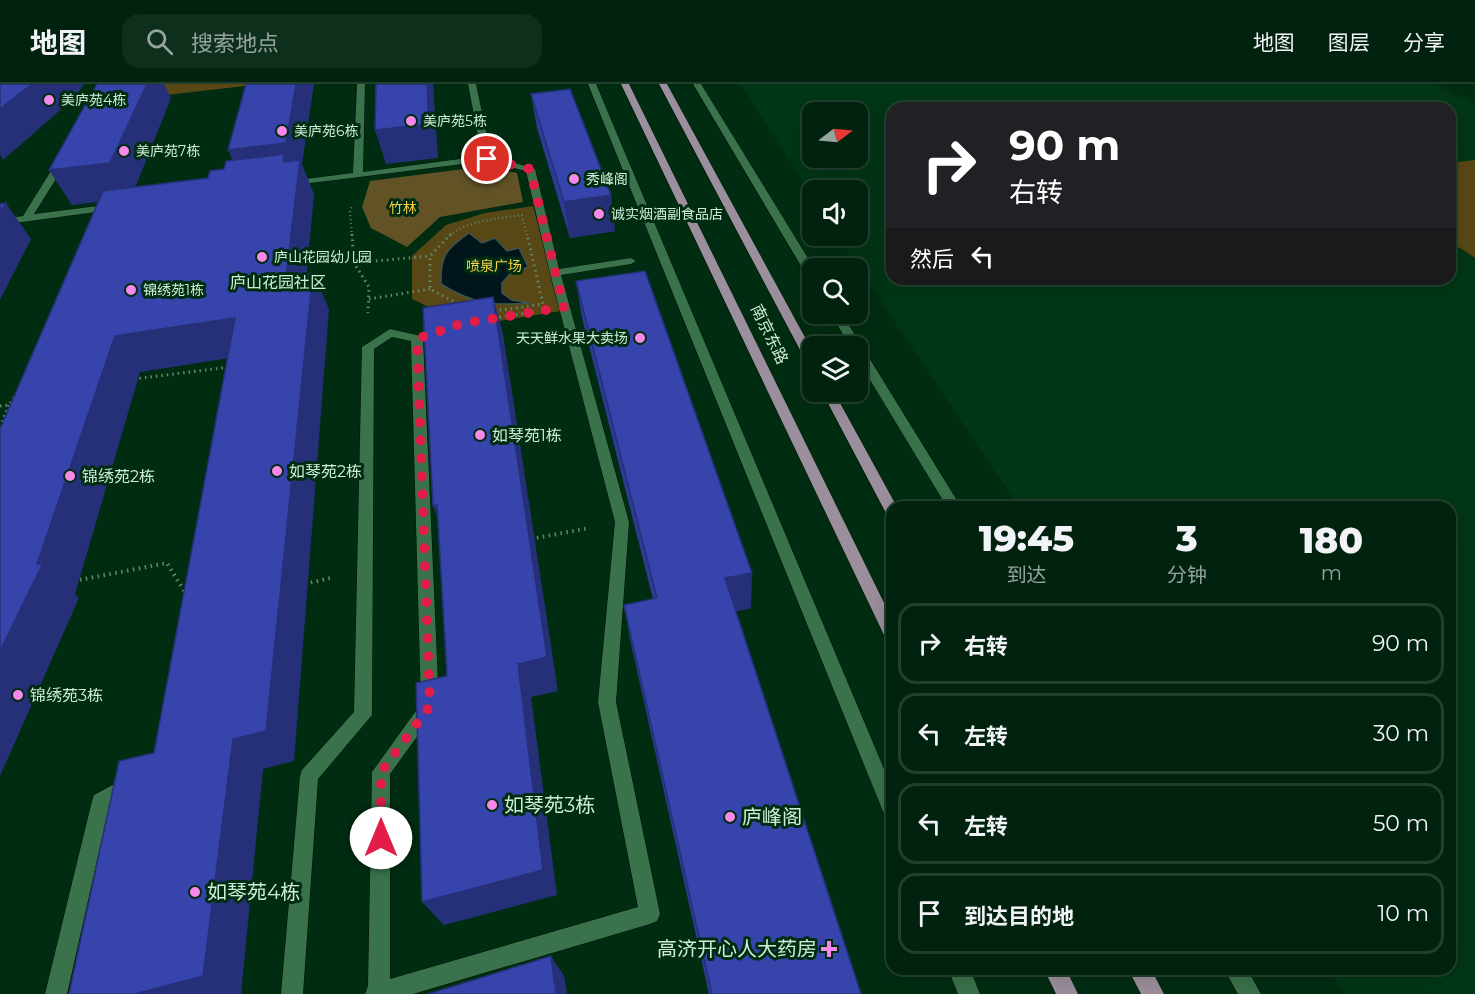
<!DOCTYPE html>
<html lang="zh">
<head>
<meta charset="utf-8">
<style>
	:root { --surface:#00220e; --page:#0e2f1c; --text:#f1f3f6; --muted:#95a49e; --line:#223f2e }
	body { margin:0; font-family:Montserrat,"Noto Sans SC",sans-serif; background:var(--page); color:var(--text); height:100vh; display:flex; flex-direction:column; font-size:22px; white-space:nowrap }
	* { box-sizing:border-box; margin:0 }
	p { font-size:20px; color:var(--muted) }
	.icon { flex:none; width:33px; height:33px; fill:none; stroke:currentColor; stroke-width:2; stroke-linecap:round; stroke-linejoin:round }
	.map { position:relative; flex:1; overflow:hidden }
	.side { position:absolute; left:886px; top:417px; width:570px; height:474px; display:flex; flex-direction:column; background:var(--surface); border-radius:18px; box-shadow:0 6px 24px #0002,0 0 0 2px var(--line) }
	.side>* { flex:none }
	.guide { position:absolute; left:886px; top:18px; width:570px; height:183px; border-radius:18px; box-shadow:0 6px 24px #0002,0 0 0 2px var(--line); background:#202124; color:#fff; overflow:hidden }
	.needle { width:39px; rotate:74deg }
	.controls { position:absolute; left:802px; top:18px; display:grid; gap:12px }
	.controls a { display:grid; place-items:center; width:66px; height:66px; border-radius:12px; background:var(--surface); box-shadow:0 6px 24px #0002,0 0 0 2px var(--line); font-size:30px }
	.pin { position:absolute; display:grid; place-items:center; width:51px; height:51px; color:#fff; margin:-26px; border:3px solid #fff; border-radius:50%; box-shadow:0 2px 6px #0007 }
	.me { position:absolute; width:66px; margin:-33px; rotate:0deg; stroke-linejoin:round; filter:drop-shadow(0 0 4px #0008) }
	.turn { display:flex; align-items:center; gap:21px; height:126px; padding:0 24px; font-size:27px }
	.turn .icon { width:78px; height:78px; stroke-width:2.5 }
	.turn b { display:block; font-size:42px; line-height:51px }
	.then { display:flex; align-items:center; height:57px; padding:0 24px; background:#0003; gap:12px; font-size:22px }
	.eta { display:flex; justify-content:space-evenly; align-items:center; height:102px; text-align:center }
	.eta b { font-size:36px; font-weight:800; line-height:42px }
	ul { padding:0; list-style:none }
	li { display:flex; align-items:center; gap:18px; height:81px; margin:0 12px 9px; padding:0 12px; border:3px solid var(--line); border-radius:18px }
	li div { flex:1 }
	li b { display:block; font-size:22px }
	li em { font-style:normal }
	header { display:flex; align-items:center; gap:36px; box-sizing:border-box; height:84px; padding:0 30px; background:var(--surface); border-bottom:2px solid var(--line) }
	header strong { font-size:28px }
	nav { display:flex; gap:33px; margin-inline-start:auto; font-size:21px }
	.search { width:420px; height:54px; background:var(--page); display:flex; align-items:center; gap:15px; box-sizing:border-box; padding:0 21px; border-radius:18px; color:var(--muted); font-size:22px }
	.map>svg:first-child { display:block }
</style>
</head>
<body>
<header>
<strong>地图</strong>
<div class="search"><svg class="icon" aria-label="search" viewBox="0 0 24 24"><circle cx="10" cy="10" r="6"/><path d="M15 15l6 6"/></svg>搜索地点</div>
<nav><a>地图</a><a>图层</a><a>分享</a></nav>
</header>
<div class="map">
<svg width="1475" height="910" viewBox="0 0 1475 910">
	<rect width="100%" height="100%" fill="#002d12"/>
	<path fill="#003616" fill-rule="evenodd" d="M741 0H1434L1475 20V910H1345L1328 885H1450V423H1019L837 152H858V106H813V114ZM892 24H1450V195H892ZM813 28H858V74H813Z"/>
	<g fill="#584816">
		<path d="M129 0H263L113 17Z"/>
		<path d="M1475 76V174L1451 158 1450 79Z"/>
		<path d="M533 122 561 227 499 237 448 232 412 215V172L446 141 485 129Z"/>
	</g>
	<path fill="#625327" d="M487 82 517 89 523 118 440 133 407 163 371 144 362 123 370 97Z"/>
	<path fill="#00161b" stroke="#3e5653" stroke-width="1.5" d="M469 149 482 159 495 154 507 167 519 164 528 183 512 188 502 199V209L512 216 530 219C494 222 472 220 441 200 440 172 446 165 469 149Z"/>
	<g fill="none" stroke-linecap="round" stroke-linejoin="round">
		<g stroke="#001303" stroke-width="1">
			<g id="minor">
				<path d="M357 0H365L363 88 482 72 468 0H476L491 72 535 85 559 185 631 174 636 177 631 180 561 191 629 438 616 618 660 830 657 837 650 840 413 910H365L368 902 372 688 421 620 411 257 392 253 374 265 372 631 318 695 303 910H281L300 692 302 686 354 628 362 263 390 245 421 252 423 255 439 622 390 690V895L638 823 598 618 615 438 550 189 526 87 487 77 287 102V98L290 97 353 89Z"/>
				<path d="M588 0H596L892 704V734L885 732 882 725Z"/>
				<path d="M693 0H701L814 184 813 195 807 192Z"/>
				<path d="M64 71 69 74 34 130 114 120 119 123 118 125 0 141V135L23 132 59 74Z"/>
				<path d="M831 230H842L961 423H947L858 276V262H850Z"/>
				<path d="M129 692 136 695 138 701 136 707 109 723 67 910H45L92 717 94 711Z"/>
				<path d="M948 885H970L980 910H958Z"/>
				<path d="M1224 885H1247L1261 910H1238Z"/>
			</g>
		</g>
		<g stroke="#001303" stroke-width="1">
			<g id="major">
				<path d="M621 0H629L892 535V558L886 556 884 551Z"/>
				<path d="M659 0H667L813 268V283L807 279Z"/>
				<path d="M822 308H834L897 423H892V432L887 431Z"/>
				<path d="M1044 885H1066L1078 910H1056Z"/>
				<path d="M1128 885H1151L1164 910H1141Z"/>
			</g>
		</g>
		<g stroke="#648970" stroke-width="2" stroke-dasharray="1 3" stroke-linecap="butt">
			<path d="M352 152 350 128 352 121"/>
			<path d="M450 152C464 137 502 134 522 131L527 152"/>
		</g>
		<g stroke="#648970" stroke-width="3" stroke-dasharray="1.5 4" stroke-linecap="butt">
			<path d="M352 150 354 179 369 203 368 229"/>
			<path d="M451 150 430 172V205L463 222 502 226 543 220 527 150"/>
			<path d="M354 179 430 172"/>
			<path d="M369 215 430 205"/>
			<path d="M494 234 534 228"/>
			<path d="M134 295 230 283"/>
			<path d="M0 322 9 321 15 312"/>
			<path d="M0 343 9 321 15 320"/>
		</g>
		<g stroke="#648970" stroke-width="4" stroke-dasharray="1.5 4.5" stroke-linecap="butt">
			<path d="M531 455 589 444"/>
			<path d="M74 497 167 479 186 510"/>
			<path d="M305 500 330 494"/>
		</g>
		<use href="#minor" fill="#3a724b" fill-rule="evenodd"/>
		<use href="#major" fill="#9c8f9d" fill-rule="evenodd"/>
	</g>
	<g fill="#2e3a93">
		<path d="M531 10 615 147 570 154 537 44Z"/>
		<path d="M576 197 751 524 736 527 861 910H709L630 555 624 521 653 515 582 234Z"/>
	</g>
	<g fill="#263078">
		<path d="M32 0H84L74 14 3 76 0 71V25Z"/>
		<path d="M147 0H164L171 14 131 114 72 121 49 86Z"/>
		<path d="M296 0H314L302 80 314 110 303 229 228 66Z"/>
		<path d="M427 0H433L438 74 386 80 375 46Z"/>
		<path d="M611 111 615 147 570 154 564 118Z"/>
		<path d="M6 119 31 155 0 216V129Z"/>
		<path d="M313 189 329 225 294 677 263 685 241 910H135Z"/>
		<path d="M493 213 503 250 558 607 531 613 557 811 444 841 422 818 518 580Z"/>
		<path d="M235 234 255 270 140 288 75 510 79 514 0 692V567L37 480 115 252Z"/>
		<path d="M437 421 449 459 433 422Z"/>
		<path d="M752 489 751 524 726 530 725 494Z"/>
		<path d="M551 872 564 892 567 910H556Z"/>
	</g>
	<g fill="#3644ab" stroke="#263078" stroke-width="1.5">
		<path d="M0 0H32L0 25Z"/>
		<path d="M97 0H147L110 79 49 86Z"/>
		<path d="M246 0H296L286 59 228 66Z"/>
		<path d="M376 0H427L429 40 375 46Z"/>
		<path d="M570 5 611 111 564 118 531 10Z"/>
		<path d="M284 70 283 78 300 76 286 193 313 189 266 647 233 655 203 892 135 910H69L119 677 154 669 235 234 115 252 37 480 43 479 0 567V345L103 107 208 94 210 87 224 85 226 77Z"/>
		<path d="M6 119 0 129V120Z"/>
		<path d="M645 187 752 489 725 494 861 910H712L624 521 657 514 576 197Z"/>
		<path d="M493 213 547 573 518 580 543 786 422 818 416 599 447 592 437 421 433 422 423 224Z"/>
		<path d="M551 872 556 910H428Z"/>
	</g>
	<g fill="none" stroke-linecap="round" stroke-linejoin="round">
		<path stroke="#e11d48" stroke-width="10" stroke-dasharray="0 18" d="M381 754V688L430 622 417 255 460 240 564 223 530 85 487 75"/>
	</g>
	<g fill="#f888ea" stroke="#002d12" stroke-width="2">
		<circle cx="49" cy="16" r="6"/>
		<circle cx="411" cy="37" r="6"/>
		<circle cx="282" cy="47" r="6"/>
		<circle cx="124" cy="67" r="6"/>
		<circle cx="574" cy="95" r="6"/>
		<circle cx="599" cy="130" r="6"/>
		<circle cx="262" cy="173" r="6"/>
		<circle cx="131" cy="206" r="6"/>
		<circle cx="640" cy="254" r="6"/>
		<circle cx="480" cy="351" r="6"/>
		<circle cx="277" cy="387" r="6"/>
		<circle cx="70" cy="392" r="6"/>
		<circle cx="18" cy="611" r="6"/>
		<circle cx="492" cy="721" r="6"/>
		<circle cx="730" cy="733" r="6"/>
		<circle cx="195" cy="808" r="6"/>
		<path d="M826 856h6v6h6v6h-6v6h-6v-6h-6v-6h6z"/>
	</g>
	<g text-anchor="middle" stroke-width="6" stroke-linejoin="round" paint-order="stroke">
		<g font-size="14" fill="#cfecd5" stroke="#002d12" text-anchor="start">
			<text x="61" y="21">美庐苑4栋</text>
			<text x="423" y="42">美庐苑5栋</text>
			<text x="294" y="52">美庐苑6栋</text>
			<text x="136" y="72">美庐苑7栋</text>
			<text x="586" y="100">秀峰阁</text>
			<text x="611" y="135">诚实烟酒副食品店</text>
			<text x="274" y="178">庐山花园幼儿园</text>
			<text x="143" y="211">锦绣苑1栋</text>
			<text x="628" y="259" text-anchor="end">天天鲜水果大卖场</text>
		</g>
		<g font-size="14" fill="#f9d047" stroke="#002d12">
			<text x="403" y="129">竹林</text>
			<text x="494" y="187">喷泉广场</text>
		</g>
		<g font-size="16" fill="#cfecd5" stroke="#002d12">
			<text x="278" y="204">庐山花园社区</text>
		</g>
		<g font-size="16" fill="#cfecd5" stroke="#002d12">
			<text transform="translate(770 250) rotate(64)" y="6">南京东路</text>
		</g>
		<g font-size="16" fill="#cfecd5" stroke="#002d12" text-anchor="start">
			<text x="492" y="357">如琴苑1栋</text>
			<text x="289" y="393">如琴苑2栋</text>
			<text x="82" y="398">锦绣苑2栋</text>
			<text x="30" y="617">锦绣苑3栋</text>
		</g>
		<g font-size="20" fill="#cfecd5" stroke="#002d12" text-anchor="start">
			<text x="504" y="728">如琴苑3栋</text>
			<text x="742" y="740">庐峰阁</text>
			<text x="207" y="815">如琴苑4栋</text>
			<text x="817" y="872" text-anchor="end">高济开心人大药房</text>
		</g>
	</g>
</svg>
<div class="controls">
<a><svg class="needle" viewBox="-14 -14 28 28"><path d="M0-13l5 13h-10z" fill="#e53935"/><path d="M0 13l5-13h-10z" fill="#95a49e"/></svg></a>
<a><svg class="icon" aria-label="sound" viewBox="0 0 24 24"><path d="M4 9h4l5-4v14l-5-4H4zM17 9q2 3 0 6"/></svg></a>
<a><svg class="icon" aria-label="search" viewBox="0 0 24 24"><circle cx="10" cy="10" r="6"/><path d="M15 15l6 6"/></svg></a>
<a><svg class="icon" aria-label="layers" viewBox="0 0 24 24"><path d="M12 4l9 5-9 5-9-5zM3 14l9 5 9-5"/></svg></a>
</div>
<div class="pin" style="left:487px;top:75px;background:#d93025"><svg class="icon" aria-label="arrive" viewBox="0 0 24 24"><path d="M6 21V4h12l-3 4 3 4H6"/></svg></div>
<svg class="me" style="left:381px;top:754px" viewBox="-20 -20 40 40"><circle r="19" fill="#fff"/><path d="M0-13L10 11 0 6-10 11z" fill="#e11d48"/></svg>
<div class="guide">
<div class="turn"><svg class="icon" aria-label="right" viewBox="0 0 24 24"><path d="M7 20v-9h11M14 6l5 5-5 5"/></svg><div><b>90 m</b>右转</div></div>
<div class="then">然后<svg class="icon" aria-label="left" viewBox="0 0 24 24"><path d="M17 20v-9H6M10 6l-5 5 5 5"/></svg></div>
</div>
<section class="side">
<div class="eta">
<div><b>19:45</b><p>到达</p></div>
<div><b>3</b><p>分钟</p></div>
<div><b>180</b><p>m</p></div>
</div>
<ul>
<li><svg class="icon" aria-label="right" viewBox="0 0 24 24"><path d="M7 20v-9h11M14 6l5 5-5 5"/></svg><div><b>右转</b></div><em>90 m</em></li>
<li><svg class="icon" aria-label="left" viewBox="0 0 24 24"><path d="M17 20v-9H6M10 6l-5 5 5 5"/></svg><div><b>左转</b></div><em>30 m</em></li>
<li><svg class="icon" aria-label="left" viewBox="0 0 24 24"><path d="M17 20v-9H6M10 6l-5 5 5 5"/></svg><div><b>左转</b></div><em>50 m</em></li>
<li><svg class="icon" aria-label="arrive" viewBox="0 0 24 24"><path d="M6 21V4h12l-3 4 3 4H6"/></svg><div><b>到达目的地</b></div><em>10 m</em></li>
</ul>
</section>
</div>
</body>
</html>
